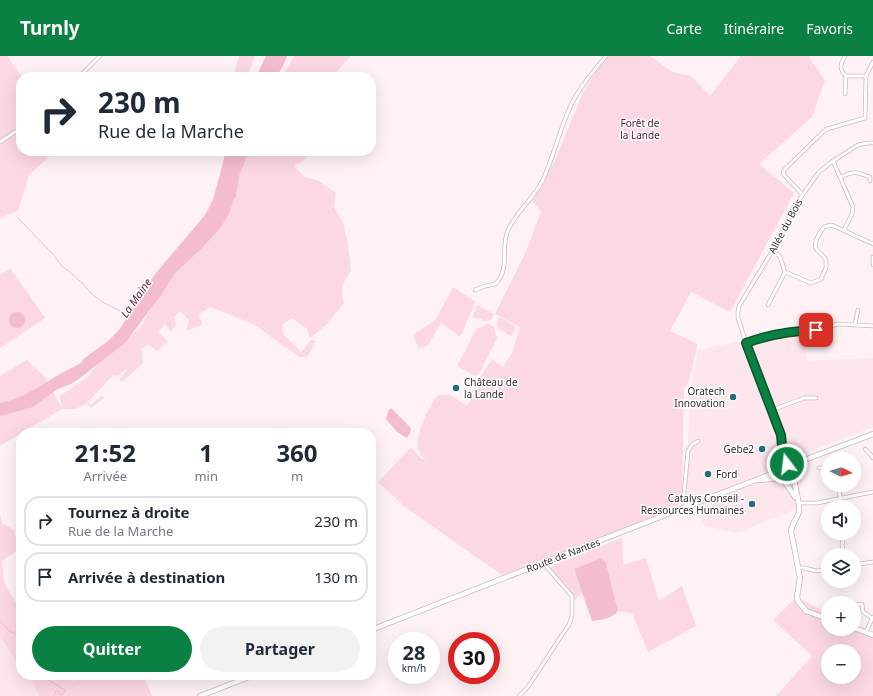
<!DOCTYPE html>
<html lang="fr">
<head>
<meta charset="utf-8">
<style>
	:root { --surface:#fff; --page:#f2f2f3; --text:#1f2937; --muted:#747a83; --line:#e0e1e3; --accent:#0b8043 }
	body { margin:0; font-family:"Noto Sans",sans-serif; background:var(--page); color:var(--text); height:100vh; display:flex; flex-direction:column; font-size:15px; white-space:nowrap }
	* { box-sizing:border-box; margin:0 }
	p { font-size:13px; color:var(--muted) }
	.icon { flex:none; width:22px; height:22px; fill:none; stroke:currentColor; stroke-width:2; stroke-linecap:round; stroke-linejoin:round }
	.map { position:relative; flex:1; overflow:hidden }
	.details { position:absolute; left:16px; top:372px; width:360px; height:252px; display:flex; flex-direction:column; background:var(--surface); border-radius:16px; box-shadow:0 4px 16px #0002 }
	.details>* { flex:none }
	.top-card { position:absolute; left:16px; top:16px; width:360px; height:84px; border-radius:16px; box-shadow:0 4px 16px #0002; background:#fff; color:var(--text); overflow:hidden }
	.needle { width:26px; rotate:95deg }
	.fabs { position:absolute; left:821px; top:396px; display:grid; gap:8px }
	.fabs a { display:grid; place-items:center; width:40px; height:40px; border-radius:50%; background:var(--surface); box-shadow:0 4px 16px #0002; font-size:20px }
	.speed { position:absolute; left:388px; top:576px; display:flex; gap:8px; font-size:20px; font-weight:700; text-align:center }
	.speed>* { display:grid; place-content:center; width:52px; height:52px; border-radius:50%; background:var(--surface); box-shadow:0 4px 16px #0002; line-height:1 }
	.speed small { font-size:10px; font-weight:400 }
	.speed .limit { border:6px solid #d22; background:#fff; color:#111 }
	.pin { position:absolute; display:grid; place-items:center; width:34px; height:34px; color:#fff; margin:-17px; border-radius:8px; box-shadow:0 2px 6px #0006 }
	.me { position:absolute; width:44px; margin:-22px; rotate:345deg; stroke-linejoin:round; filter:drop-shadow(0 0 3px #0008) }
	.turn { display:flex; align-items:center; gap:14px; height:84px; padding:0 16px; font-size:18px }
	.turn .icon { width:52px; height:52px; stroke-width:2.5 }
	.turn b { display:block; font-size:28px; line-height:34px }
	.eta { display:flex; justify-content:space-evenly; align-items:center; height:68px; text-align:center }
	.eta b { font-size:24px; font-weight:700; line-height:28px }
	.primary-button { display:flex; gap:8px; margin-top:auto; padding:8px 16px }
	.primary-button a { flex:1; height:46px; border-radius:24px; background:var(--accent); color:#fff; font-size:16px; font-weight:700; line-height:46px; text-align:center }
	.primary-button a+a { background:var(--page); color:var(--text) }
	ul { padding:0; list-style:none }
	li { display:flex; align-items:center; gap:12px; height:50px; margin:0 8px 6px; padding:0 8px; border:2px solid var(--line); border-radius:16px }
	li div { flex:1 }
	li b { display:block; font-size:15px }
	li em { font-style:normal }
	header { display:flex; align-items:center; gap:24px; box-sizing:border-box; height:56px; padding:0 20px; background:var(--accent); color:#fff }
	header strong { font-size:19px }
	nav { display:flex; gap:22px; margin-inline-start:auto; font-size:14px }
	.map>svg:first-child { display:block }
</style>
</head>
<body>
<header>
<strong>Turnly</strong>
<nav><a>Carte</a><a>Itinéraire</a><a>Favoris</a></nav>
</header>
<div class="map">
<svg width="873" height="640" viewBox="0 0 873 640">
	<rect width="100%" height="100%" fill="#fef2f5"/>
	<g fill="#fde6ec">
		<path d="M806 278V305L873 302V371L791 403 803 417 796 453 737 477 706 470 693 453 687 438V400L691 336 698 294 740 285 744 292 759 286Z"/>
		<path d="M0 535 21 585V619H35L44 640H0Z"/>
	</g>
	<g fill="#fcd8e2" fill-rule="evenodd">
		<path d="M0 0H7L22 21 21 95H53L49 101 29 119 18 155 0 162Z"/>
		<path d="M239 0H255L247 21H233Z"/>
		<path d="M294 0H351L332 21H282Z"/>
		<path d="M607 0H650L673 16 691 20 710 40 741 0H810L809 1 825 25 812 61 759 108 794 137 730 256 691 236 670 275 696 287 697 291 688 329 684 332 682 446 676 451 541 508 502 519 405 451 378 426 411 391 422 403H426C423 401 420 399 419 396 413 382 428 352 437 340 449 335 457 344 467 350L484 325 481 320 491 305 492 304 503 311 512 297 520 271 495 258 525 198 541 156 532 144 556 102 584 34Z"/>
		<path d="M240 95H312L302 106 294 110 305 121 317 124 336 137 334 152 343 166 348 189 351 215C342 228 340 231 344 247L327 268 310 282 307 273 292 262 283 268 282 277 301 296 311 284 316 285 307 301H299L255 269 211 251 199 258 202 269 186 275 189 264 180 255 174 261 176 269 171 276 165 268 158 276 168 285 157 295 149 289 141 293 143 307 122 326 119 324 129 311 118 320 113 319 88 346 91 349 102 339 104 342 91 352 87 347 76 353H62L0 390V320L27 304 45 321 62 352 60 340 90 319 93 313 141 271Z"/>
		<path d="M10 212 45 262 0 292V219Z"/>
		<path d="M453 231 476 246 460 281 441 267 428 289 419 293 413 279 436 263Z"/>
		<path d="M478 249 494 258 491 264 484 265 480 262 477 263 472 261Z"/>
		<path d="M499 261 515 270 516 272 511 280 505 277 504 275 500 274 496 267Z"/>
		<path d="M486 268 491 269 494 271 497 283 478 319 475 320 458 311V308L477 272 483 271Z"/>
		<path d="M0 458 2 467 14 474 16 483H21V492L2 505 4 527 21 555V609L17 606 0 580Z"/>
		<path d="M622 482 623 509 646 502 659 545 682 530 696 570 648 596 632 557 618 555 606 507 576 519 582 537 574 545 571 537 550 512 556 508Z"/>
		<path d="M797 541 828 558V573H854L873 582V640H776L812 600 773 564ZM828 595H854V621H828Z"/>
		<path d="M30 619H68L74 625 93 619H143L152 640H39Z"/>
	</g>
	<g fill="#f4bdcd">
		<path d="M266 0H287L283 10 276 21H256Z"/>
		<path d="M226 95H249L239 120 236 141 234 143 229 158 221 171 202 192 174 218 162 238 125 287 80 322 71 328 56 334 33 351 0 360V347C24 343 43 327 64 316 71 312 77 310 83 305L82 304 108 285 119 274 155 218 206 158 213 144Z"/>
		<circle cx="17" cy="264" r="8"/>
		<path d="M391 352 411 372 410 377 407 382 397 376 386 363 389 353 390 354Z"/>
		<path d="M602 502 606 507 618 555C613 562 601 564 592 565L576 519 575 513Z"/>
	</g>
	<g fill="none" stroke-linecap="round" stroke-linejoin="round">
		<g stroke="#f4bdcd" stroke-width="1">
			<path d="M17 161 53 198 61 209 79 224 92 238 102 246 128 259"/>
			<path d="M0 565 9 575 16 578 21 587"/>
			<path d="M43 619 50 625 65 634V636L60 639 58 635H56L54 640"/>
		</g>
		<g stroke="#cbb8bd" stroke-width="4.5">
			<g id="street">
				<path d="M845 0C840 8 839 13 846 20H866"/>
				<path d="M79 21 100 0"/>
				<path d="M845 38 846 20"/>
				<path d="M0 86 21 72"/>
				<path d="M833 105 853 151 852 158 844 174"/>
				<path d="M841 121C854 115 856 116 870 121V125"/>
				<path d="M802 138 784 119 783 115 824 75 827 73 865 62 866 20 873 6"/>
				<path d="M773 194 780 201 785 216 811 227 821 223 826 212V204C824 200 820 198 817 194 812 188 820 176 824 171L831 169 834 170 873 188"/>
				<path d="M873 209V201"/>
				<path d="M475 234 485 230 495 228C511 214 500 191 508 174 517 155 534 142 543 124 554 99 560 72 572 47 580 30 594 15 606 0"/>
				<path d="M768 249 785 216"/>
				<path d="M855 268 858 254"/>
				<path d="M746 287 765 280 791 275 816 274 838 268 873 270"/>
				<path d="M772 354 804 342H816"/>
				<path d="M865 393 871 399 873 402"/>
				<path d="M781 411 782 394 781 379 746 287 738 262V256L739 250 773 194 794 151 819 116 833 105 858 89 868 87H873"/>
				<path d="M819 412 828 411"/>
				<path d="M838 429 842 451"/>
				<path d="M798 447H817L873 436"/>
				<path d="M686 450 684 438 688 395 692 389 698 385"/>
				<path d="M844 499 842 489 844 477"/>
				<path d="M854 509 873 506"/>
				<path d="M798 512H805L816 515 828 514"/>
				<path d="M854 549 862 548 863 556 872 562"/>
				<path d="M866 576 873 561"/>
				<path d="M519 640 528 631 562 579 569 569 572 560V540L543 507"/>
			</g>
		</g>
		<g stroke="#cbb8bd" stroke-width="6">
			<g id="secondary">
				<path d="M791 409 873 378"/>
				<path d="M794 423C795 431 800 448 799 455 798 462 792 467 791 475L800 522 797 541 798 545 806 555 828 563"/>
				<path d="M759 424 780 422"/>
				<path d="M785 426 795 441"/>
				<path d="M854 572 873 579"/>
				<path d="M371 574 683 452 774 417C777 415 780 411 784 409 795 405 799 418 792 425L785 426 780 422 779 414"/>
				<path d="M200 640 254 619"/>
			</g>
		</g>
		<use href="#street" stroke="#fff" stroke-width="3"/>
		<use href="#secondary" stroke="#fff" stroke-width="4.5"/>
	</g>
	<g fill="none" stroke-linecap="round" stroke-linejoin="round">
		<g stroke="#07532c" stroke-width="10">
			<path id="route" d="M787 408 783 401 781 379 746 287C770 278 791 275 816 274"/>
		</g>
		<use href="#route" stroke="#0b8043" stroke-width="7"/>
	</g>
	<g fill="#256c7a" stroke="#fff" stroke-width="1.5">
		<circle cx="456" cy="332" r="4"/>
		<circle cx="733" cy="341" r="4"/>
		<circle cx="762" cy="393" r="4"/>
		<circle cx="708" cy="418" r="4"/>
		<circle cx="752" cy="448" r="4"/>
	</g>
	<g text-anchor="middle" stroke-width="3" stroke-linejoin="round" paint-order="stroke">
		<g font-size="10" fill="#561731" stroke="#fff">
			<text x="640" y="71">Forêt de<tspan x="640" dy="12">la Lande</tspan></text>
		</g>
		<g font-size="10" fill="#362e30" stroke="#fff">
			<text transform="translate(785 170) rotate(-62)" y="4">Allée du Bois</text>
			<text transform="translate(563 499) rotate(-21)" y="4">Route de Nantes</text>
		</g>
		<g font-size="10" fill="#362e30" stroke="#fff" text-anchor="end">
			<text x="464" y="330" text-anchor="start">Château de<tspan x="464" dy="12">la Lande</tspan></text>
			<text x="725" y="339">Oratech<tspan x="725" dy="12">Innovation</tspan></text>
			<text x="754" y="397">Gebe2</text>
			<text x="716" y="422" text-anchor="start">Ford</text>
			<text x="744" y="446">Catalys Conseil -<tspan x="744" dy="12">Ressources Humaines</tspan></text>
		</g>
		<g font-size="11" font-style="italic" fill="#61223b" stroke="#fff">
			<text transform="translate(136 242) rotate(-55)" y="4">La Maine</text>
		</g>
	</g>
</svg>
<div class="fabs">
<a><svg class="needle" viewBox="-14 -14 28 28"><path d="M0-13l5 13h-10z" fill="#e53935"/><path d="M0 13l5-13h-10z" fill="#747a83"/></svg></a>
<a><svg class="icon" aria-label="sound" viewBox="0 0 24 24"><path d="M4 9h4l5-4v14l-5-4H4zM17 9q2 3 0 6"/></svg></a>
<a><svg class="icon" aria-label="layers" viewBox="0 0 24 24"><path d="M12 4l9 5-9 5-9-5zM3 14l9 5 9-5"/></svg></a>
<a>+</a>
<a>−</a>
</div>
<div class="speed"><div>28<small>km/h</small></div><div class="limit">30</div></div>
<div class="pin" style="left:816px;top:274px;background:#d93025"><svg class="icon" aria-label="arrive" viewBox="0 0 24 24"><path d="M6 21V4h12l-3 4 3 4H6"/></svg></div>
<svg class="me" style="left:787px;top:408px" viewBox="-20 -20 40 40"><circle r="17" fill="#0b8043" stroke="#fff" stroke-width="3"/><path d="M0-11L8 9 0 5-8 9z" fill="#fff"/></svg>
<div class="top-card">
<div class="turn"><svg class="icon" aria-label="right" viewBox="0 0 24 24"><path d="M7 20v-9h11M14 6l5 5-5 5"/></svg><div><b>230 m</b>Rue de la Marche</div></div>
</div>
<section class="details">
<div class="eta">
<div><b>21:52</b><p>Arrivée</p></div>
<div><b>1</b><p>min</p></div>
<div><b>360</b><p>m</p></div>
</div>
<ul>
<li><svg class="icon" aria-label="right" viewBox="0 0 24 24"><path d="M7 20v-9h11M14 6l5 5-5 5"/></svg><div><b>Tournez à droite</b><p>Rue de la Marche</p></div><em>230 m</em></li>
<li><svg class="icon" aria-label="arrive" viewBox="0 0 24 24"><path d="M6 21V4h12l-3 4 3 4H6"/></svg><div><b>Arrivée à destination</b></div><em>130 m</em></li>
</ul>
<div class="primary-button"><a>Quitter</a><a>Partager</a></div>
</section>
</div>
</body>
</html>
